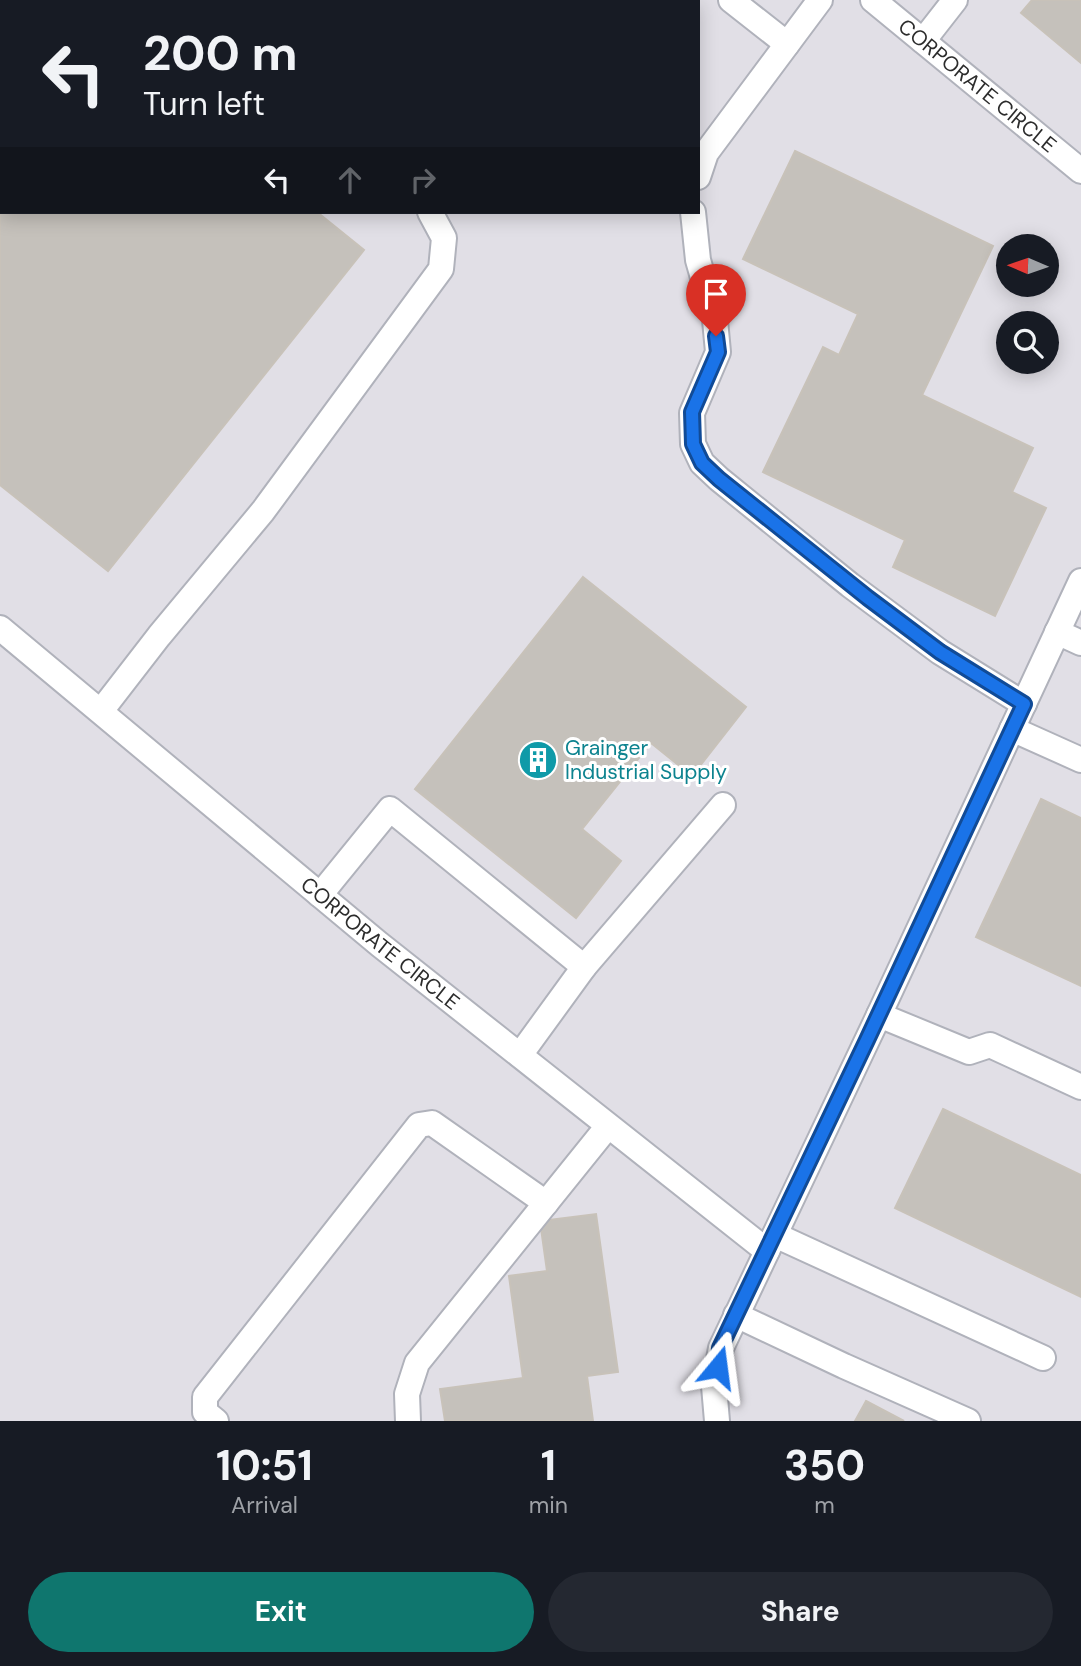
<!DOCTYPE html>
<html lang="en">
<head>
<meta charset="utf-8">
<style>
	:root { --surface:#171b24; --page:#242831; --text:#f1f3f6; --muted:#9ea1a6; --accent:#0f766e }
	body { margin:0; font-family:"DM Sans",sans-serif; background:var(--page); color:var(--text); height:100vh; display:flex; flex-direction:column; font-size:26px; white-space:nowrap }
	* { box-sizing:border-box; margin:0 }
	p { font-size:23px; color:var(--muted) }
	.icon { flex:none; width:38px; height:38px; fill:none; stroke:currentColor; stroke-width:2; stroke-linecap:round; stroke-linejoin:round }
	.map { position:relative; height:1421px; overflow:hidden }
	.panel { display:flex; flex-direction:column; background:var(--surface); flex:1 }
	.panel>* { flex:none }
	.banner { position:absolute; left:0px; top:0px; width:700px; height:214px; box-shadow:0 4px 18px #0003; background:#171b24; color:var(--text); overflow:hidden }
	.needle { width:46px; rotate:272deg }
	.fabs { position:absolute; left:996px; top:234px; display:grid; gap:14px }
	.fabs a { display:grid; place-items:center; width:63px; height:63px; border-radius:50%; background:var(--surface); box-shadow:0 4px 18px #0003; font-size:35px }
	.pin { position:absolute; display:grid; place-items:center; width:60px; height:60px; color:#fff; margin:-72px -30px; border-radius:50% 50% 50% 0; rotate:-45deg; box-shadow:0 0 7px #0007 }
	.pin .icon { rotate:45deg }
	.me { position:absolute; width:77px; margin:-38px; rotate:16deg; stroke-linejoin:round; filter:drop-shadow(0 0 5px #0008) }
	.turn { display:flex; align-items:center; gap:24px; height:147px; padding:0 28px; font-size:32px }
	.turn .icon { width:91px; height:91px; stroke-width:2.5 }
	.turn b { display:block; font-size:49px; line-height:60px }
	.lanes { display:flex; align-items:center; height:66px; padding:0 28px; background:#0003; justify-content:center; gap:35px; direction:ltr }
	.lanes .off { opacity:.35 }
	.eta { display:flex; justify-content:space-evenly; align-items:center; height:119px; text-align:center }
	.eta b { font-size:42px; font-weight:700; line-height:49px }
	.button { display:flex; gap:14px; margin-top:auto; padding:14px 28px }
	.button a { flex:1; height:80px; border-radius:42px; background:var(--accent); color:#fff; font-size:28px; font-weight:700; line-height:80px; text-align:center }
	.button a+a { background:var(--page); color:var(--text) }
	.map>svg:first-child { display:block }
</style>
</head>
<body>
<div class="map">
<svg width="1081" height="1421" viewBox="0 0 1081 1421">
	<rect width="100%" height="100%" fill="#ece6e0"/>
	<path fill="#e1dfe6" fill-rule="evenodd" d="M0 0H1081V1421H0ZM2 2H698V212H2ZM1008 247H1046V285H1008ZM1008 324H1046V362H1008Z"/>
	<g fill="#c5c1bb" stroke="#c8c2b9" stroke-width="2">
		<path d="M0 0H53L56 2H2V212H317L364 250 108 571 0 485Z"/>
		<path d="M435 0H498L496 2H437Z"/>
		<path d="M1032 0H1081V63L1021 13Z"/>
		<path d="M795 151 993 246 922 395 1033 448 1012 492 1046 508 995 616 893 567 905 540 763 472 823 347 839 355 858 314 743 259Z"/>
		<path d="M583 577 746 707 692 776 651 743 582 829 621 861 576 918 415 789Z"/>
		<path d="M1041 799 1081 818V986L976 937Z"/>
		<path d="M943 1109 1081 1175V1297L895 1208Z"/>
		<path d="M596 1214 618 1372 587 1376 593 1421H445L440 1389 523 1378 509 1276 547 1271 540 1221Z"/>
		<path d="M866 1401 904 1421H855Z"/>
	</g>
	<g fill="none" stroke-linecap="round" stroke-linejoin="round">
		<g stroke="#b0b2bb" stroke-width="28">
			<g id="minor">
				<path d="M175 0 178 2"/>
				<path d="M285 0 287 2"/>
				<path d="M731 0 787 44"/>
				<path id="s1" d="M873 0 1081 171"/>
				<path d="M605 2 607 0"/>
				<path d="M923 41 955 0"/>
				<path d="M698 177 706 153 820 0"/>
				<path d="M693 212 698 260 715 320 718 352 692 413 693 444 702 463 719 479 850 585 940 652 1024 704"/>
				<path id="s2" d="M0 628 379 944 767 1251"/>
				<path d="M1057 632 1081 643"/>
				<path d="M101 711 159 636 263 511 441 269 444 238 430 212"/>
				<path d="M1012 729 1081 760"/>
				<path d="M320 895 390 809 584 967 520 1055"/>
				<path d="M584 967 723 805"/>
				<path d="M879 1015 969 1052 990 1045 1081 1087"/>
				<path d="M775 1235 1043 1358"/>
				<path d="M736 1315 844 1366 968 1421"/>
				<path d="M216 1421 205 1412V1397L419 1125 432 1123 546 1203"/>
				<path d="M408 1421 407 1394 417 1363 608 1126"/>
				<path d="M717 1421 714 1386 721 1348 879 1015 1081 581"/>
			</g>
		</g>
		<use href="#minor" stroke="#fff" stroke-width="24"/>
	</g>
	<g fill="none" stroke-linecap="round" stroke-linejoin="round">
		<g stroke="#114b97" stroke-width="18">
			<path id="route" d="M716 336 718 352 692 412 693 444 702 463 719 479 868 598 940 652 1024 704 867 1040 720 1348 718 1367"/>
		</g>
		<use href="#route" stroke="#1a73e8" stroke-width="12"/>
	</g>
	<defs>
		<g id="building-disc" transform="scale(2.0125)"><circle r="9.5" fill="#0f9aa8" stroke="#fff"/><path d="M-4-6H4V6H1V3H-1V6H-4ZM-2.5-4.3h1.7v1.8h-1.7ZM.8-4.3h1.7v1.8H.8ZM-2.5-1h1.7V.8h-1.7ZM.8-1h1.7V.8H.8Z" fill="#fff"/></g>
	</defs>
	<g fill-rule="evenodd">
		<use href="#building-disc" x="538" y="760"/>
	</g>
	<g text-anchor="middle" stroke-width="6" stroke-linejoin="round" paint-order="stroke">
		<g font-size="21" fill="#2c2c2c" stroke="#fff">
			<text dy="7" stroke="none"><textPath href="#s1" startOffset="135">CORPORATE CIRCLE</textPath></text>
			<text dy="7" stroke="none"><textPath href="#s2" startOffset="494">CORPORATE CIRCLE</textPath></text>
		</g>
		<g font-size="21" fill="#0d838f" stroke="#fff" text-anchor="start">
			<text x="565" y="755">Grainger<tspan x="565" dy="24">Industrial Supply</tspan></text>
		</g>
	</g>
</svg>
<div class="fabs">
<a><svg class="needle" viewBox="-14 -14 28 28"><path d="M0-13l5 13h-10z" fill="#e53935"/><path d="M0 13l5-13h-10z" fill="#9ea1a6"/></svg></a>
<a><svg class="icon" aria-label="search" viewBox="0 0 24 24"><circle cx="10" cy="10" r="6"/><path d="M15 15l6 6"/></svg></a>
</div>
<div class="pin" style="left:716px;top:336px;background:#d93025"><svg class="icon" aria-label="arrive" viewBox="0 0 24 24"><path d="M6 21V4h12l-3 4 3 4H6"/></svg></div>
<svg class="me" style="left:718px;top:1367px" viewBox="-20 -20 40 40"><path d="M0-17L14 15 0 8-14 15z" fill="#1a73e8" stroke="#fff" stroke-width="4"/></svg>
<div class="banner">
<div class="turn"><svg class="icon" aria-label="left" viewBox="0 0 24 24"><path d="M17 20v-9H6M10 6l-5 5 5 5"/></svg><div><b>200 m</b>Turn left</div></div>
<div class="lanes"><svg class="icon" aria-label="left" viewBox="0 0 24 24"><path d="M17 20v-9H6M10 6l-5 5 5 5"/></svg><svg class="icon off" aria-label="ahead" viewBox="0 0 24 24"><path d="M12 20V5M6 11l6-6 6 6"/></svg><svg class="icon off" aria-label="right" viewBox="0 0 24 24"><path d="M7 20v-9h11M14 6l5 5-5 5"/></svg></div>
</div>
</div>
<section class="panel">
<div class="eta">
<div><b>10:51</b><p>Arrival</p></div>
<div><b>1</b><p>min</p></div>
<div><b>350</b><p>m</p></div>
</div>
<div class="button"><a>Exit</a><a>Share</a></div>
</section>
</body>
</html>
